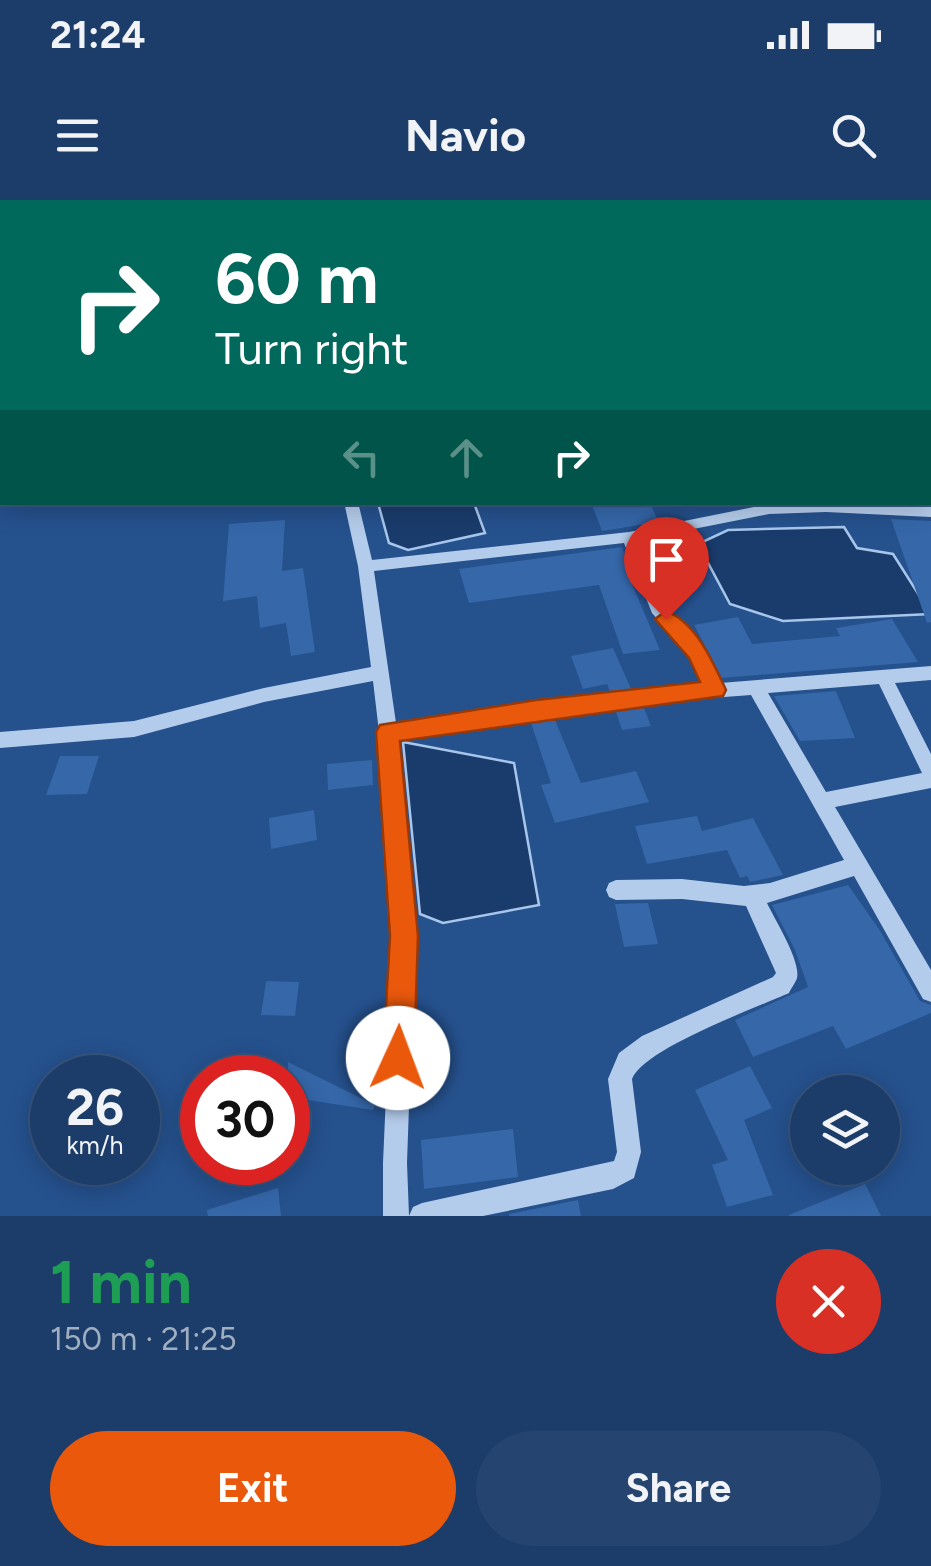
<!DOCTYPE html>
<html lang="en">
<head>
<meta charset="utf-8">
<style>
	:root { --surface:#1c3d6a; --page:#254470; --text:#f1f3f6; --muted:#a0aec1; --line:#3a567e; --accent:#ea580c }
	body { margin:0; font-family:Figtree,sans-serif; background:var(--page); color:var(--text); height:100vh; display:flex; flex-direction:column; font-size:38px; white-space:nowrap }
	* { box-sizing:border-box; margin:0 }
	p { font-size:32px; color:var(--muted) }
	.icon { flex:none; width:55px; height:55px; fill:none; stroke:currentColor; stroke-width:2; stroke-linecap:round; stroke-linejoin:round }
	.map { position:relative; height:1016px; overflow:hidden }
	.drawer { display:flex; flex-direction:column; background:var(--surface); flex:1 }
	.drawer>* { flex:none }
	.guide { position:absolute; left:0px; top:0px; width:932px; height:305px; box-shadow:0 5px 25px #0003,0 0 0 2px var(--line); background:#00695c; color:#fff; overflow:hidden }
	.fabs { position:absolute; left:790px; top:875px; display:grid; gap:20px }
	.fabs a { display:grid; place-items:center; width:110px; height:110px; border-radius:50%; background:var(--surface); box-shadow:0 5px 25px #0003,0 0 0 2px var(--line); font-size:50px }
	.speed { position:absolute; left:30px; top:855px; display:flex; gap:20px; font-size:50px; font-weight:700; text-align:center }
	.speed>* { display:grid; place-content:center; width:130px; height:130px; border-radius:50%; background:var(--surface); box-shadow:0 5px 25px #0003,0 0 0 2px var(--line); line-height:1 }
	.speed small { font-size:25px; font-weight:400 }
	.speed .limit { border:15px solid #d22; background:#fff; color:#111 }
	.pin { position:absolute; display:grid; place-items:center; width:85px; height:85px; color:#fff; margin:-102px -42px; border-radius:50% 50% 50% 0; rotate:-45deg; box-shadow:0 0 10px #0007 }
	.pin .icon { rotate:45deg }
	.me { position:absolute; width:110px; margin:-55px; rotate:2deg; stroke-linejoin:round; filter:drop-shadow(0 0 8px #0008) }
	.turn { display:flex; align-items:center; gap:35px; height:210px; padding:0 50px; font-size:45px }
	.turn .icon { width:130px; height:130px; stroke-width:2.5 }
	.turn b { display:block; font-size:70px; line-height:85px }
	.lanes { display:flex; align-items:center; height:95px; padding:0 50px; background:#0003; justify-content:center; gap:50px; direction:ltr }
	.lanes .off { opacity:.35 }
	.round { display:grid; place-items:center; flex:none; width:105px; height:105px; border-radius:52px; background:var(--page) }
	.summary { display:flex; align-items:center; justify-content:space-between; height:170px; padding:0 50px }
	h1 { font-size:60px; font-weight:700; line-height:75px; color:#1e9e55 }
	.cta { display:flex; gap:20px; margin-top:auto; padding:20px 50px }
	.cta a { flex:1; height:115px; border-radius:60px; background:var(--accent); color:#fff; font-size:40px; font-weight:700; line-height:115px; text-align:center }
	.cta a+a { background:var(--page); color:var(--text) }
	.status { display:flex; justify-content:space-between; align-items:center; height:70px; padding:0 50px; background:var(--surface); direction:ltr }
	.status svg { height:28px; fill:currentColor }
	header { display:flex; justify-content:space-between; align-items:center; height:130px; padding:0 50px; background:var(--surface); font-size:45px; font-weight:700 }
	.map>svg:first-child { display:block }
</style>
</head>
<body>
<div class="status"><b>21:24</b><svg viewBox="0 0 49 12"><path d="M0 12V9h3v3zM5 12V6h3v6zM10 12V3h3v9zM15 12V0h3v12zM26 1h20v11H26zM47 4h2v5h-2z"/></svg></div>
<header><svg class="icon" aria-label="menu" viewBox="0 0 24 24"><path d="M4 6h16M4 12h16M4 18h16"/></svg>Navio<svg class="icon" aria-label="search" viewBox="0 0 24 24"><circle cx="10" cy="10" r="6"/><path d="M15 15l6 6"/></svg></header>
<div class="map">
<svg width="931" height="1016" viewBox="0 0 931 1016">
	<rect width="100%" height="100%" fill="#25518d"/>
	<g fill="#1a3c6c" stroke="#a8c6eb" stroke-width="2.5">
		<path d="M378 303H474L485 333 408 350 389 343Z"/>
		<path d="M844 327 857 348 893 354 931 414 783 421 730 404 698 344 728 330Z"/>
		<path d="M403 542 514 563 539 705 443 723 420 714Z"/>
	</g>
	<g fill="#3567a9">
		<path d="M591 302H649L659 322 602 331Z"/>
		<path d="M891 319 931 321V422L927 423Z"/>
		<path d="M285 320 282 371 303 368 315 452 291 456 286 423 260 428 257 396 223 401 229 324Z"/>
		<path d="M666 338 681 369 655 373 643 343Z"/>
		<path d="M622 347 633 376 629 377 660 450 623 454 599 385 469 403 459 369Z"/>
		<path d="M738 417 752 444 840 436 836 428 892 419 918 462 722 478 694 425Z"/>
		<path d="M613 448 631 489 610 492 607 484 583 489 571 456Z"/>
		<path d="M836 491 855 538 800 541 774 496Z"/>
		<path d="M644 508 651 526 622 530 616 512Z"/>
		<path d="M555 520 581 583 636 571 649 602 555 623 541 585 551 583 531 523Z"/>
		<path d="M60 556H99L87 594 46 595Z"/>
		<path d="M372 560 373 585 328 590 327 564Z"/>
		<path d="M314 610 317 640 271 649 269 618Z"/>
		<path d="M697 616 702 631 753 618 783 675 750 682 747 676 740 678 727 650 647 664 635 626Z"/>
		<path d="M848 685 879 729 920 801 931 805V813L846 849 833 826 753 857 735 820 808 787 795 750 772 705Z"/>
		<path d="M648 703 658 744 624 747 615 704Z"/>
		<path d="M266 781 299 782 295 816 261 815Z"/>
		<path d="M288 862 375 905 373 910 288 897Z"/>
		<path d="M750 866 772 908 744 920 773 995 727 1007 712 965 728 960 695 890Z"/>
		<path d="M513 929 518 977 424 989 421 940Z"/>
		<path d="M865 984 881 1016H789V1015Z"/>
		<path d="M278 988 281 1016H208L207 1010Z"/>
		<path d="M578 1000 581 1016H509V1014Z"/>
	</g>
	<g fill="none" stroke-linecap="round" stroke-linejoin="round">
		<g fill="#b4cceb" fill-rule="evenodd">
			<path d="M221 0H268L264 2H220Z"/>
			<path d="M410 0H420L421 2H412Z"/>
			<path d="M496 0H506L507 2H498Z"/>
			<path d="M695 0H705L707 2H697Z"/>
			<path d="M870 0H880L881 2H872Z"/>
			<path d="M903 0H913L915 2H905Z"/>
			<rect x="930" y="23" width="1" height="7"/>
			<rect x="0" y="27" width="2" height="6"/>
			<rect x="930" y="43" width="1" height="6"/>
			<rect x="930" y="220" width="1" height="8"/>
			<rect x="0" y="221" width="2" height="8"/>
			<path d="M344 302H358L372 360 629 332 769 304 834 302 931 307V317L826 312 769 314 638 340 665 406 703 448 720 483 931 466V480L895 483 931 554V588L835 607 931 770V802L923 799 854 676 767 703C775 720 801 761 797 778 796 782 790 790 789 793 756 808 643 849 632 879L641 952 634 978 613 989 483 1016H409L413 1007 422 1003 614 961 617 952 608 879 619 853 642 836 773 777 776 773 746 706 682 699 616 700 609 697 606 690 609 683 616 680 682 679 744 686 770 683 844 660 751 495 658 502 397 538 415 736 407 963 409 1016H383V963L393 736 379 532 373 481 264 502 134 537 0 548V532L134 521 264 488 371 467 358 366ZM624 343 652 413 691 457 704 484 396 523 374 371ZM879 484 922 573 826 592 768 493Z"/>
		</g>
	</g>
	<path fill="#ea580c" stroke="#983908" stroke-width="2.5" d="M666 411C696 422 713 462 726 490L723 496 400 541 418 736 414 858 409 869 398 873 388 869 383 858 390 736 376 532 380 525 536 500 700 482 689 458 655 419Z"/>
</svg>
<div class="fabs">
<a><svg class="icon" aria-label="layers" viewBox="0 0 24 24"><path d="M12 4l9 5-9 5-9-5zM3 14l9 5 9-5"/></svg></a>
</div>
<div class="speed"><div>26<small>km/h</small></div><div class="limit">30</div></div>
<div class="pin" style="left:666px;top:419px;background:#d93025"><svg class="icon" aria-label="arrive" viewBox="0 0 24 24"><path d="M6 21V4h12l-3 4 3 4H6"/></svg></div>
<svg class="me" style="left:398px;top:858px" viewBox="-20 -20 40 40"><circle r="19" fill="#fff"/><path d="M0-13L10 11 0 6-10 11z" fill="#ea580c"/></svg>
<div class="guide">
<div class="turn"><svg class="icon" aria-label="right" viewBox="0 0 24 24"><path d="M7 20v-9h11M14 6l5 5-5 5"/></svg><div><b>60 m</b>Turn right</div></div>
<div class="lanes"><svg class="icon off" aria-label="left" viewBox="0 0 24 24"><path d="M17 20v-9H6M10 6l-5 5 5 5"/></svg><svg class="icon off" aria-label="ahead" viewBox="0 0 24 24"><path d="M12 20V5M6 11l6-6 6 6"/></svg><svg class="icon" aria-label="right" viewBox="0 0 24 24"><path d="M7 20v-9h11M14 6l5 5-5 5"/></svg></div>
</div>
</div>
<section class="drawer">
<div class="summary"><div><h1>1 min</h1><p>150 m · 21:25</p></div><a class="round" style="background:#d93025;color:#fff"><svg class="icon" aria-label="close" viewBox="0 0 24 24"><path d="M6 6l12 12M18 6L6 18"/></svg></a></div>
<div class="cta"><a>Exit</a><a>Share</a></div>
</section>
</body>
</html>
